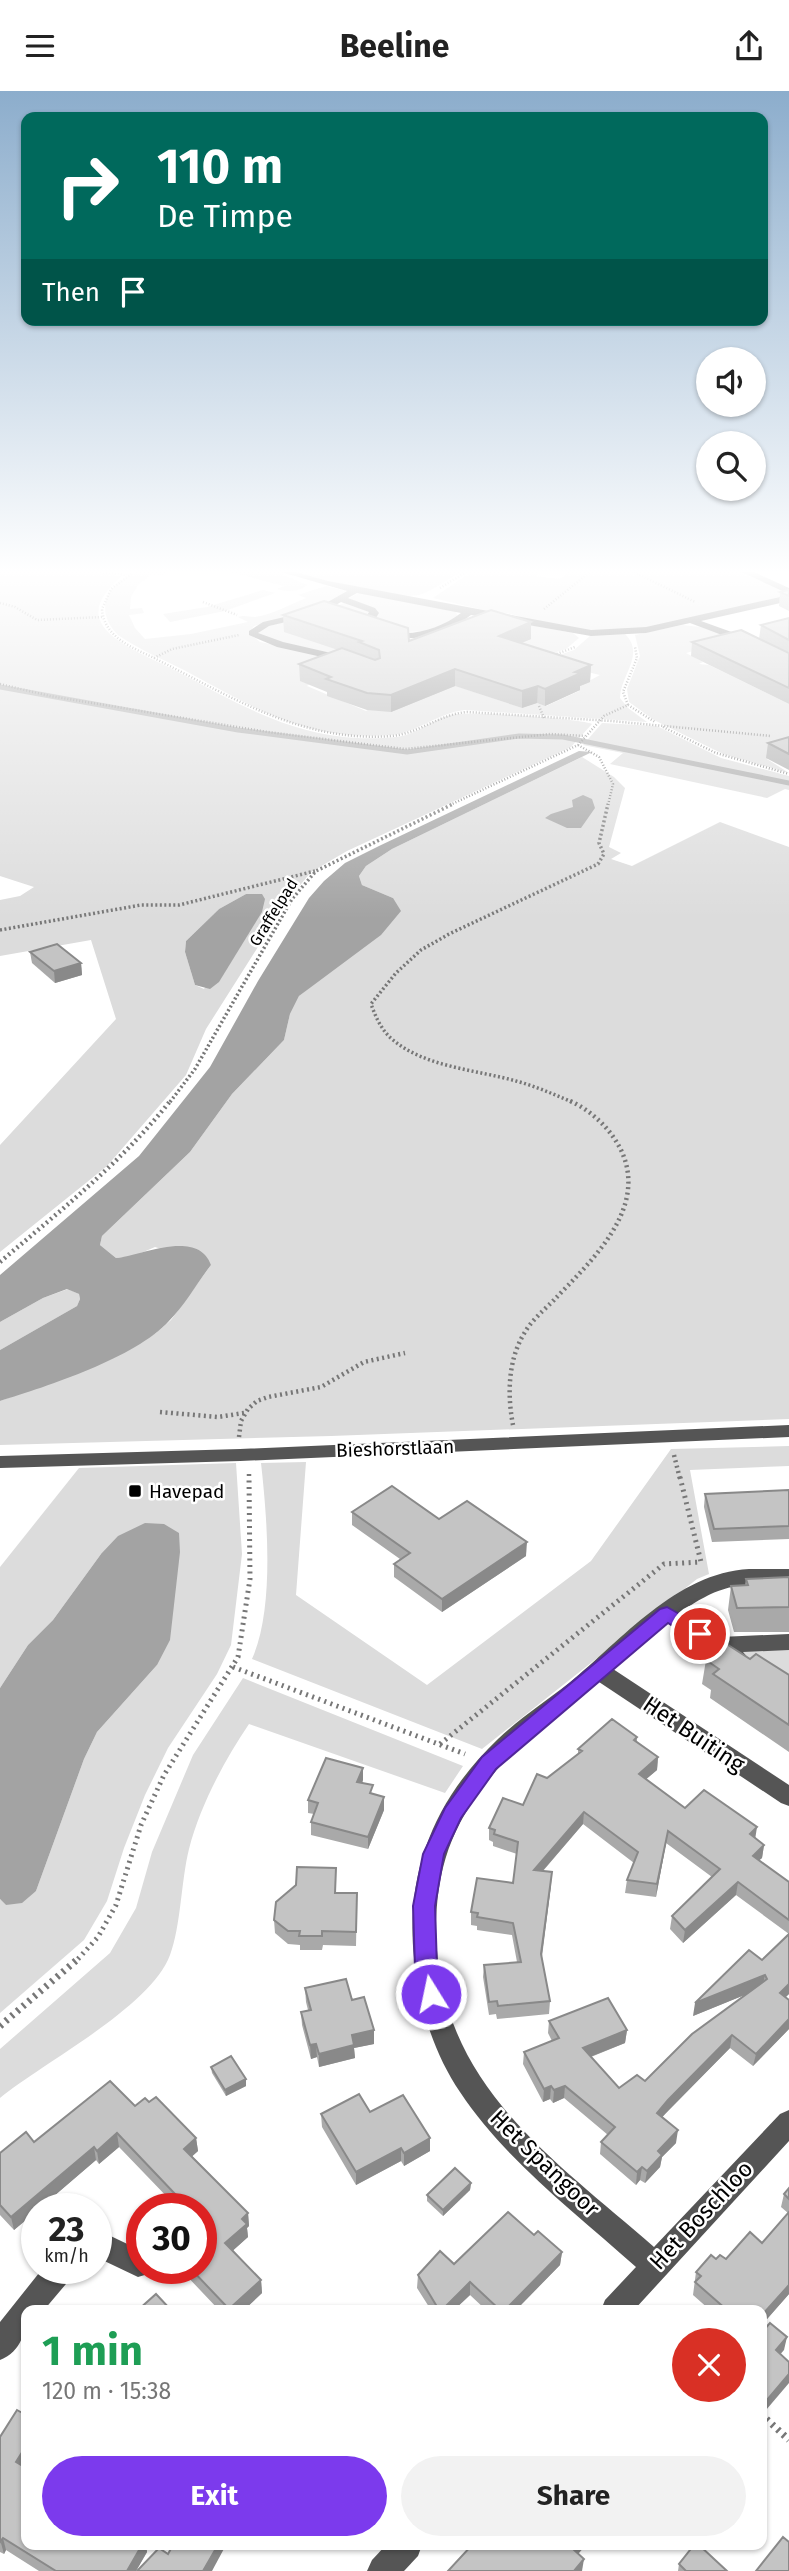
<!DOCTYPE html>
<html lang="en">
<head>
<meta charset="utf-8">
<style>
	:root { --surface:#fff; --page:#f2f2f2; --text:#222; --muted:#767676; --accent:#7c3aed }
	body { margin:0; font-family:"Fira Sans",sans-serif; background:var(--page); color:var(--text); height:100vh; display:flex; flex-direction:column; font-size:26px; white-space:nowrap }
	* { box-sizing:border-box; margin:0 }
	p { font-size:23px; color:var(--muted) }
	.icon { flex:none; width:38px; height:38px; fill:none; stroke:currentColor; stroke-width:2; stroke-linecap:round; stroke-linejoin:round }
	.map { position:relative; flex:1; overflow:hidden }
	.sheet { position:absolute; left:21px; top:2214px; width:746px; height:245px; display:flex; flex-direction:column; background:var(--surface); border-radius:14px; box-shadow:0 2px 5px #0004 }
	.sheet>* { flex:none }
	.banner { position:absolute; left:21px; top:21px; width:747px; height:214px; border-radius:14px; box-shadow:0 2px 5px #0004; background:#00695c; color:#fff; overflow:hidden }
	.buttons { position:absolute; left:696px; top:256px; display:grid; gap:14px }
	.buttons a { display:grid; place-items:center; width:70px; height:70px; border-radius:50%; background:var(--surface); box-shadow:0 2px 5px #0004; font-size:35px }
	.speed { position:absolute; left:21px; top:2102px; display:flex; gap:14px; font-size:35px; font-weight:700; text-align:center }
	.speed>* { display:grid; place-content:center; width:91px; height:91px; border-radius:50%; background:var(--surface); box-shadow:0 2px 5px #0004; line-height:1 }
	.speed small { font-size:18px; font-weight:400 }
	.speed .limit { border:10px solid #d22; background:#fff; color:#111 }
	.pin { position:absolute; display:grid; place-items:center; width:60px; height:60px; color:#fff; margin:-30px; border:4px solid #fff; border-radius:50%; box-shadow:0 2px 7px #0007 }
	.me { position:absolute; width:77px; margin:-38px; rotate:350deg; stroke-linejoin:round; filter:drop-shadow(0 0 5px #0008) }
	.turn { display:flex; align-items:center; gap:24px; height:147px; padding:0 21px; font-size:32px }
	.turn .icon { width:91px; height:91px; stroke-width:2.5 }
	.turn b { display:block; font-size:49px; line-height:60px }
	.then { display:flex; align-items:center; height:66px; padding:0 21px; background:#0003; gap:14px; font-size:26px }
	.round { display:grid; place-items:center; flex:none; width:74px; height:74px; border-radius:37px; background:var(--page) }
	.headline { display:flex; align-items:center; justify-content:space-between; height:119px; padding:0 21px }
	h1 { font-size:42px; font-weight:700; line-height:52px; color:#1e9e55 }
	.primary-button { display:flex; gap:14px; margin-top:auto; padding:14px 21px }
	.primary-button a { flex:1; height:80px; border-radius:42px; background:var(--accent); color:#fff; font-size:28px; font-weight:700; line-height:80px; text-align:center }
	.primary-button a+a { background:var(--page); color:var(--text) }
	header { display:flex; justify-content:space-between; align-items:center; height:91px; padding:0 21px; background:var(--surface); font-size:32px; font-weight:700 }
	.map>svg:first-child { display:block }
</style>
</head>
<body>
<header><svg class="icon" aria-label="menu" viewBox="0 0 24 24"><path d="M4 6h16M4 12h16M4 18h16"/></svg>Beeline<svg class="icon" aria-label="share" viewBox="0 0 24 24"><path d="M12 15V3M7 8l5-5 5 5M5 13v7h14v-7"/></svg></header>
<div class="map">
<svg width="789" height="2480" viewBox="0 0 789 2480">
	<rect width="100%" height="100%" fill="#fff"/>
	<g fill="#dcdcdc" fill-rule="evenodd">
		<path d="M0 481H94L120 485 121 486C96 508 87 528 119 550 138 563 160 571 180 582 253 621 309 654 396 646 416 644 430 630 450 624 464 620 579 627 592 633L571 656 347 760 311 781 287 810 206 938 186 984 107 1075 0 1161V1054L116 928 91 849 0 865V809L20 805 34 796 0 785ZM246 803H262L204 898 195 894 185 861 186 850 219 818Z"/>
		<path d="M138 481H166L162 484 152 483 138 494 131 506 130 518 142 517 144 522 129 524 135 537 145 548 191 543 248 531 238 526C245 524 248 526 255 526 272 524 291 513 306 507L298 504 326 495 346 500 321 517 254 535 249 542 260 551 339 567 307 595 366 620 429 586 522 617 537 612 546 615 579 600 574 598 600 584 541 570 574 559 591 544 625 543C646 564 620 584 620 607L628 617 647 631 465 619C437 622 417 642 390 644 305 650 255 617 184 579 162 568 138 558 118 544 93 519 107 491 138 481Z"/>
		<path d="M230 481H277L307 494C299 501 287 501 277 498L284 495Z"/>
		<path d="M296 481H461C448 488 435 498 422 503 401 511 320 488 296 481Z"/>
		<path d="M471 481H539L536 485 560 488 568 481H740L785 501 784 505C728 518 651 544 595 540 579 539 540 534 526 528 516 524 508 521 496 522L433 507Z"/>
		<path d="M263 499 275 502 225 520 170 531 163 523 207 516Z"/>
		<path d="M359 502 456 520 457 525C433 546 401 542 373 536L377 524 349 507Z"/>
		<path d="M344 512 370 521 345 560 353 568C321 558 288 555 257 544L261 537 323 521Z"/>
		<path d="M480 525 573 542 579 547 566 558 534 568 453 539 465 527Z"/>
		<path d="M682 534 701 536 736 548 686 562 703 571 699 573 709 574 789 613V661L767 668 789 682 723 663 654 629 629 611 627 598 640 565 635 544Z"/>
		<path d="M602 632 657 635 721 667 789 685V699L785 698 767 707 610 673 623 662 583 654Z"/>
		<path d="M582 666 614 686 625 697 609 756 621 762 611 768 632 775 720 731 789 756V1328L331 1345 0 1354V1310L100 1273 156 1242 171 1229 211 1174 155 1156 134 1165 116 1167 100 1154 102 1145 190 1061 232 1003 284 949 290 923 299 905 318 890 393 807 362 794 359 785 366 775 392 758Z"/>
		<path d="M68 1198 79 1203 80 1208 77 1215 0 1259V1231L43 1207Z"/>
		<path d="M789 1355V1375L690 1379 709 1483 697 1488 482 1658 252 1568C275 1517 267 1426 261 1372L306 1371 296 1504 427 1594 591 1470 671 1358Z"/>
		<path d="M236 1372 242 1463 231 1554 217 1583 168 1657 145 1704 124 1757 107 1810 84 1849 0 1922V1808L6 1814 36 1800 84 1668 97 1641 157 1574 101 1463 53 1529 28 1554 0 1597V1476L79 1377Z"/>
		<path d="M789 1557V1592L735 1559Z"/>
		<path d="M243 1587 463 1675 445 1702 249 1633C224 1670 200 1715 189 1758 181 1790 181 1835 170 1864 151 1916 44 1971 0 2007V1958L110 1862 136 1817 152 1761 193 1664Z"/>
	</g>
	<g fill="#a3a3a3">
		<path d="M579 660 592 661 392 758 366 775 359 785 362 794 393 807 401 820 381 844 299 905 290 923 284 949 232 1003 190 1061 102 1145 100 1154 116 1167C140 1165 198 1137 211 1174 197 1192 185 1214 169 1230 135 1267 48 1295 0 1310V1259L77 1215 80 1208 79 1203 67 1198 43 1207 0 1231V1184L139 1065 210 976 258 890 309 807 324 790 345 772 379 755Z"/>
		<path d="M583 704 592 708 595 717 581 737H567L545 727 551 723 573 716 572 709Z"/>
		<path d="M246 803H262L265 808 262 821 219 891 210 898 195 894 185 861 186 850 219 818Z"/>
		<path d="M145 1432 164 1433 179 1442 180 1461 170 1549 157 1574 97 1641 84 1668 36 1800 22 1812 6 1814 0 1808V1597L28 1554 53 1529 101 1463 118 1445Z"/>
	</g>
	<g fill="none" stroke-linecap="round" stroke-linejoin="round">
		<path stroke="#a3a3a3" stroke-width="5" d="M0 596 238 639 407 661 519 645 563 646 789 692"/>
		<g stroke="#777" stroke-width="2.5" stroke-dasharray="1 2" stroke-linecap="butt">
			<path d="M100 481 127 484"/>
			<path d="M134 481 111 498 102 518C104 546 131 556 154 567L172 558 239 544"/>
			<path d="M634 481 695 511"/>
			<path d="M440 497 466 481"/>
			<path d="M203 511 237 524"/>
			<path d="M0 512 15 516 37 529 102 526"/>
			<path d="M544 518 590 481"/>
			<path d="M554 564 575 556"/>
			<path d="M154 567C230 605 302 652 391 645 418 643 440 623 467 621L611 630 771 645"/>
			<path d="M0 593 50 605 268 641 405 658 550 643 585 645"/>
			<path d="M628 614 655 631"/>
			<path d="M539 615 544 627"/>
			<path d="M663 636 716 662 789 683"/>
			<path d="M578 654 599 666 613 693 608 714"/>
			<path d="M450 714 578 654 604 625 628 614 623 601 637 567 635 556"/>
		</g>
		<g stroke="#777" stroke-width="3.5" stroke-dasharray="2 2.5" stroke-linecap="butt">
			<path d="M0 839 141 814H179L315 780"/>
			<path d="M170 1011 195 978 292 808 316 780 453 713"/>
			<path d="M572 1011C553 1003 535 995 516 990 477 979 425 976 393 949 382 940 376 927 371 913L396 882 421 859 449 843 598 773 604 763 599 752 608 713"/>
		</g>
		<g stroke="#777" stroke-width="4.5" stroke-dasharray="2 3.5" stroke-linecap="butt">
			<path d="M0 1171C60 1120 122 1071 171 1009"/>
			<path d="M160 1321 218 1326 244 1322"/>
			<path d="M513 1334C507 1303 508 1268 525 1241 532 1229 544 1219 554 1209 591 1170 649 1118 621 1059 610 1037 591 1019 568 1009"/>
			<path d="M239 1346 241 1330 248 1318 257 1310 268 1306 321 1296 364 1271 405 1262"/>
			<path d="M674 1364 680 1388"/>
			<path d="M249 1383V1388"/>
		</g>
		<g stroke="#777" stroke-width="5" stroke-dasharray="2 4.5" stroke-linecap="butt">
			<path d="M680 1386 701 1471"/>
			<path d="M233 1576 465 1663"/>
			<path d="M440 1653 664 1473 701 1471"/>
			<path d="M78 1868 98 1846 116 1814 141 1734 164 1684 238 1566 250 1488 249 1386"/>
		</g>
		<g stroke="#777" stroke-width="7" stroke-dasharray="2.5 5" stroke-linecap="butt">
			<path d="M0 1935 79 1867"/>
			<path d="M761 2323 789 2349"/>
		</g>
		<g fill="#555" fill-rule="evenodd">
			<path d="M281 481H296L328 490 591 539 646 536 789 504V510L701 530 762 552 789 568V575L754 556 690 532 646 542 591 545 471 524C440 548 398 556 363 536L361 534 369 521 341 511 320 523 269 535 258 542 283 551 353 567 354 569 349 572 277 556 249 544V540L263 531 314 519 347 500ZM357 502 461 522C436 541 400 550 372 533L379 522 375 517 348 507Z"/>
			<path d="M741 481H754L789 497V503Z"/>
			<path d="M789 1334V1346L240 1370 0 1377V1365L240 1358Z"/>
			<path d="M749 1478H789V1492C739 1494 724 1491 681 1521L720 1546 789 1543V1559L743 1561 749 1568 745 1574 738 1576 667 1532 613 1578 789 1694V1715L781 1712 599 1591C564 1620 524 1645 495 1681 453 1731 436 1775 436 1841 439 1993 551 2066 654 2156L780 2023 789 2019V2050L634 2219H601L605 2209 636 2176C575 2121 506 2070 460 2001 433 1961 419 1914 414 1867 405 1780 435 1708 498 1648 520 1627 545 1611 569 1592 622 1549 676 1482 749 1478Z"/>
			<path d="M96 2138 142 2160V2177H150L148 2183 138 2186 96 2166Z"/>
			<path d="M43 2177H75L71 2187 44 2219H26C26 2241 22 2260 0 2269V2231Z"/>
			<path d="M386 2454H422L418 2465 404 2480H367L372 2469Z"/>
		</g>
	</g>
	<g fill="#a9a9a9">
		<path d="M789 499V520L779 515 780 501Z"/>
		<path d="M283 524 409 550 531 548 521 552 591 574 590 591 580 595V599L545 615 537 612 522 617 455 595 391 621 367 619 327 605V601L300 590 299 573 338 559 284 541Z"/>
		<path d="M789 527V613L691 565 692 551 759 548 761 534Z"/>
		<path d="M789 646V679L766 667 768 652Z"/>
		<path d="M30 861 81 872 82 884 55 892 32 872Z"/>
		<path d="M789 1399V1448L712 1451 704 1416 705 1403Z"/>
		<path d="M352 1421 439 1428 526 1465 442 1521 394 1486V1473L400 1468 352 1434Z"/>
		<path d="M789 1486V1541H734L728 1519 731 1495H745L746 1488Z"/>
		<path d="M750 1568 789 1584V1661L710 1607 711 1599 702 1593 706 1569Z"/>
		<path d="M637 1646V1651L658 1666 657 1679 646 1688 685 1717 755 1747 764 1754 762 1767 759 1769 789 1791V1903L785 1906 789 1909V1938L753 1975 730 1957 666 2022 662 2026 676 2052 662 2066 660 2076 645 2092 640 2089 636 2094 600 2063 601 2051 608 2044 564 2007 553 2012 550 2008 543 2011 523 1973 524 1961 552 1950 548 1942 549 1930 627 1939 625 1952 591 1966 619 1997 645 1990 744 1904 693 1925 762 1869 789 1843 736 1804 683 1852 670 1838 672 1825 712 1786 666 1752 656 1806 625 1802 627 1789 634 1772 583 1733 543 1780 551 1794 542 1866 550 1910 549 1923 497 1928 496 1923 489 1924 483 1886 484 1874 517 1871 512 1844 477 1839V1835L471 1834V1821L513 1792 517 1763 493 1755V1751L489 1749V1737L523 1714 547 1687 578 1663V1658Z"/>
		<path d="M363 1689 362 1692 373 1703 384 1706V1719L368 1758 311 1744V1731L314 1723 308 1722V1709Z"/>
		<path d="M336 1790V1802H357L356 1855 323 1854 322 1859H300V1854L288 1853 275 1842 274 1829Z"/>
		<path d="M305 1897 352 1909 374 1953 354 1957 355 1967 319 1976 317 1966 311 1968 302 1934 301 1921 308 1919 306 1911Z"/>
		<path d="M211 1976 246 1988V1995L226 2005 212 1982Z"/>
		<path d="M149 2011 196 2047 198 2060 192 2065 248 2122 249 2135 247 2137 248 2146 233 2159 261 2189 262 2202 244 2219H219L183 2181V2177H201V2118H164V2115L171 2110 119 2056 99 2073 96 2069 14 2139 0 2124V2062Z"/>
		<path d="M370 2021 430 2047V2060L404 2075 401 2070 356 2094 322 2036 321 2023Z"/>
		<path d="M471 2092 470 2099 443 2125 427 2110V2104Z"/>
		<path d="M789 2097V2203L761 2235V2219H710L693 2204 696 2181 716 2168H726L762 2152 788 2122 781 2116 784 2103Z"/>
		<path d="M534 2144 562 2161 560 2174 516 2219H486L470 2204 454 2219H431L417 2197 418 2184 454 2173Z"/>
		<path d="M26 2324V2372L24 2376 26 2454H146L147 2461 136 2480H39L6 2459 4 2463 0 2461V2346Z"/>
		<path d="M679 2473 727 2480H678Z"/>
	</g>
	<g fill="#898989">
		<path d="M531 531V548L498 562 499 545Z"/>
		<path d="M591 574 590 591 580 595V599L545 615V598L575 581Z"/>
		<path d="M455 578V595L391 621V604Z"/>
		<path d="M538 595 537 612 522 617V600Z"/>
		<path d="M81 872 82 884 55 892 54 880Z"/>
		<path d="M527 1451 526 1465 442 1521V1508Z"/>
		<path d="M658 1666 657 1679 637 1696 639 1683Z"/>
		<path d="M363 1677V1689L358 1703 357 1691Z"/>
		<path d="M384 1706V1719L368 1758V1746Z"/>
		<path d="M584 1721 583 1733 533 1791 534 1779Z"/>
		<path d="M757 1736 755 1749 750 1743Z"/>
		<path d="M668 1740 666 1752 656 1806 657 1793Z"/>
		<path d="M764 1754 762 1767 750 1777 753 1765Z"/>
		<path d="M552 1781 551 1794 540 1876 541 1863Z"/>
		<path d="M738 1791 736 1804 683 1852 685 1839Z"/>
		<path d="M765 1884 762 1897 693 1925 695 1912Z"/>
		<path d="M789 1893V1903L777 1915 780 1902Z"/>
		<path d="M789 1928V1938L753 1975 756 1963Z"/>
		<path d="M374 1939V1953L354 1957 355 1967 319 1976V1963L352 1944Z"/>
		<path d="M627 1939 625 1952 582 1969 583 1957Z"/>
		<path d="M732 1944 730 1957 666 2022 655 2034 657 2022 668 2009Z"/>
		<path d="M316 1953 317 1966 311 1968 310 1954Z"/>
		<path d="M246 1988V1995L226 2005 225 1999Z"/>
		<path d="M551 1995 550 2008 543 2011 544 1998Z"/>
		<path d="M565 1995 564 2007 553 2012 554 1999Z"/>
		<path d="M678 2039 676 2052 662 2066 660 2076 645 2092 647 2080 658 2060Z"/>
		<path d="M117 2042 119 2056 99 2073 97 2060Z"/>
		<path d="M196 2047 198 2060 186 2071 184 2058Z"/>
		<path d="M430 2047V2060L404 2075V2062Z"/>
		<path d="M94 2056 96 2069 39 2118H37V2120L14 2139 11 2126Z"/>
		<path d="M401 2057V2070L356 2094V2081Z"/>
		<path d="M642 2076 640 2089 636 2094 637 2081Z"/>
		<path d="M471 2092 470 2099 443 2125V2119Z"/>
		<path d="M248 2122 249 2135 247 2137 248 2146 227 2165 225 2152 242 2128Z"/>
		<path d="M562 2161 560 2174 516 2219H505Z"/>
		<path d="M261 2189 262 2202 244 2219H229Z"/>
		<path d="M470 2191V2204L454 2219H442Z"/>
		<path d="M789 2194V2203L761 2235V2225Z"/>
		<path d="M787 2246 784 2259 773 2272 776 2259Z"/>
		<path d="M789 2283V2292L761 2325V2316Z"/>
		<path d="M26 2355V2372L19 2383 16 2371Z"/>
		<path d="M3 2447 6 2459 4 2463 1 2452Z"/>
		<path d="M142 2454H146L147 2461 136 2480H127Z"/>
		<path d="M218 2454H226L212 2480H203Z"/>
		<path d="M577 2454H586L572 2470 573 2458Z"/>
		<path d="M584 2468 582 2480H574Z"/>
	</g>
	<g fill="#c4c4c4" stroke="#898989" stroke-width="2">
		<path d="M789 499V505L780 501Z"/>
		<path d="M324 510 408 537 409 550 491 519 531 531 499 545 591 574 575 581 581 582 545 598 538 595 522 600 455 578 391 604 367 602 326 588 331 586 299 573 342 557 375 569 380 567 379 559 359 551 362 550 283 524Z"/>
		<path d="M789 527V549L761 534Z"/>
		<path d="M741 539 789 562V597L692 551Z"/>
		<path d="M789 646V663L768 652Z"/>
		<path d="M57 853 81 872 54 880 30 861Z"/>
		<path d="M392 1395 439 1428 467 1410 527 1451 442 1508 394 1473 410 1462 352 1421Z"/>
		<path d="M789 1399V1435L714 1438 705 1403Z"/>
		<path d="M789 1486V1516L737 1517 731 1495 748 1494 746 1488Z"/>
		<path d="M725 1552 750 1568 756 1563 789 1584V1634L713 1583 719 1578 706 1569Z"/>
		<path d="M612 1628 637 1646 634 1649 658 1666 639 1683 685 1717 704 1699 757 1736 750 1743 764 1754 753 1765 789 1791V1829L738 1791 685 1839 672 1825 720 1778 668 1740 657 1793 627 1789 638 1761 584 1721 534 1779 552 1781 541 1863 550 1910 498 1915 497 1910 489 1911 484 1874 521 1871 513 1832 477 1826 478 1822 471 1821 477 1787 513 1792 518 1751 494 1743 495 1739 489 1737 503 1707 523 1714 537 1683 547 1687 582 1660 578 1658Z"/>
		<path d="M326 1667 363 1677 357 1691 373 1694 370 1702 384 1706 368 1746 311 1731 318 1712 308 1709Z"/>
		<path d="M297 1776 336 1777 335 1802H357L356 1841 322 1840V1845H299L300 1840H288L274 1829 276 1811 296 1794Z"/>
		<path d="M789 1843V1893L780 1902 789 1909V1928L756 1963 732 1944 668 2009 657 2022 678 2039 658 2060 662 2064 647 2080 642 2076 637 2081 601 2051 615 2036 565 1995 554 1999 551 1995 544 1998 524 1961 559 1947 549 1930 608 1907 627 1939 583 1957 619 1997 637 1984 645 1990 692 1943 767 1888 765 1884 695 1912 749 1859 762 1869Z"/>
		<path d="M346 1888 352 1909 364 1906 374 1939 352 1944 354 1954 319 1963 316 1953 310 1954 301 1921 311 1919 305 1897Z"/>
		<path d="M231 1965 246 1988 225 1999 211 1976Z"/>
		<path d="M110 1990 135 2015 145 2007 149 2011 156 2006 196 2047 184 2058 248 2122 242 2128 247 2133 225 2152 261 2189 229 2218 190 2177H201V2118H166L164 2115 176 2104 117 2042 97 2060 94 2056 11 2126 0 2114V2062L26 2041 34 2051Z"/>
		<path d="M359 2003 370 2021 403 2004 430 2047 404 2062 401 2057 356 2081 321 2023Z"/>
		<path d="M455 2077 471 2092 443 2119 427 2104Z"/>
		<path d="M789 2097V2108L784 2103Z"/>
		<path d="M508 2121 534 2144 538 2140 562 2161 505 2219H500L470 2191 442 2219H439L418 2184 440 2160 454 2173Z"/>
		<path d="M789 2121V2194L761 2225V2219H727L695 2191 701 2185 696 2181 711 2164 716 2168 720 2164 726 2168 750 2141 762 2152Z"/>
		<path d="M156 2203 171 2219H138Z"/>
		<path d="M770 2232 787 2246 776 2259 789 2271V2283L761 2316V2242Z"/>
		<path d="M17 2319 26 2324V2355L16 2371 26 2377V2454H142L127 2480H56L3 2447 0 2451V2346Z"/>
		<path d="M783 2446 789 2451V2480H756Z"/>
		<path d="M173 2454H218L203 2480H137L159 2457 168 2463Z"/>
		<path d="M472 2454H577L573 2458 584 2468 574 2480H448Z"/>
		<path d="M694 2454H699L727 2480H686L679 2473Z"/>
	</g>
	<linearGradient id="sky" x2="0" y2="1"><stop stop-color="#8cadcc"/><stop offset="0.58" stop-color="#fff"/><stop offset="1" stop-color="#fff" stop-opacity="0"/></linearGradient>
	<rect width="789" height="828" fill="url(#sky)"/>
	<path fill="#7c3aed" stroke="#51269a" stroke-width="2" d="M667 1516 706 1538 709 1543 706 1548H693L668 1532 496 1678 461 1727 444 1763 435 1815 437 1877 443 1903 439 1910 431 1912 423 1910 415 1877 413 1815 423 1763 445 1717 482 1666 660 1518Z"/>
	<rect fill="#000" stroke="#fff" stroke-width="2.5" x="128" y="1393" width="14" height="14" rx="3.5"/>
	<g text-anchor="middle" stroke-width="5" stroke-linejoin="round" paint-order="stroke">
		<g font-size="16" fill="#000" stroke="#fff">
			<text transform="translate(273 821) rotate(-58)" y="6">Graffelpad</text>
		</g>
		<g font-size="19" fill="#000" stroke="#fff">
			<text transform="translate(395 1357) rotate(-2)" y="7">Bieshorstlaan</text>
		</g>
		<g font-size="19" fill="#000" stroke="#fff" text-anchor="start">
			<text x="149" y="1407">Havepad</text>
		</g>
		<g font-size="23" fill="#000" stroke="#fff">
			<text transform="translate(694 1643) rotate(34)" y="8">Het Buiting</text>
			<text transform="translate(545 2072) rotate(44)" y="8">Het Spangoor</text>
			<text transform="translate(701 2124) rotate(-47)" y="8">Het Boschloo</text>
		</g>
	</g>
</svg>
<div class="buttons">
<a><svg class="icon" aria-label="sound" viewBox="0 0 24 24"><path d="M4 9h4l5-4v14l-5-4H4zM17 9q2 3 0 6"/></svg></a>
<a><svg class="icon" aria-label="search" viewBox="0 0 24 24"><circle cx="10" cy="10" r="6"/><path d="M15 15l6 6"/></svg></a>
</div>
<div class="speed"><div>23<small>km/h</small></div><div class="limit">30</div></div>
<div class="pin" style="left:700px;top:1543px;background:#d93025"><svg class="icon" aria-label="arrive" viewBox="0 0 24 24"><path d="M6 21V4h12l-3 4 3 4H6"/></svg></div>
<svg class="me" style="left:431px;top:1903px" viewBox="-20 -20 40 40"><circle r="17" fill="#7c3aed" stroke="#fff" stroke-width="3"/><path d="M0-11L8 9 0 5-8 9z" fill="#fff"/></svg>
<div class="banner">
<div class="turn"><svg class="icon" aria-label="right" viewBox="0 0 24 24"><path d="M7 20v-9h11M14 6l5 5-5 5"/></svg><div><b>110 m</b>De Timpe</div></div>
<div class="then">Then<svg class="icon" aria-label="arrive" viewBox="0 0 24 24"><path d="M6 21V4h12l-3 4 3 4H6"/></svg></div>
</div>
<section class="sheet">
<div class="headline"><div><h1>1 min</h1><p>120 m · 15:38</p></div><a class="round" style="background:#d93025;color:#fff"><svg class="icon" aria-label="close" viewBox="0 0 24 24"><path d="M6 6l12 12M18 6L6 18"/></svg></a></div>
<div class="primary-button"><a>Exit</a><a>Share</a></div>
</section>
</div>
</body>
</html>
